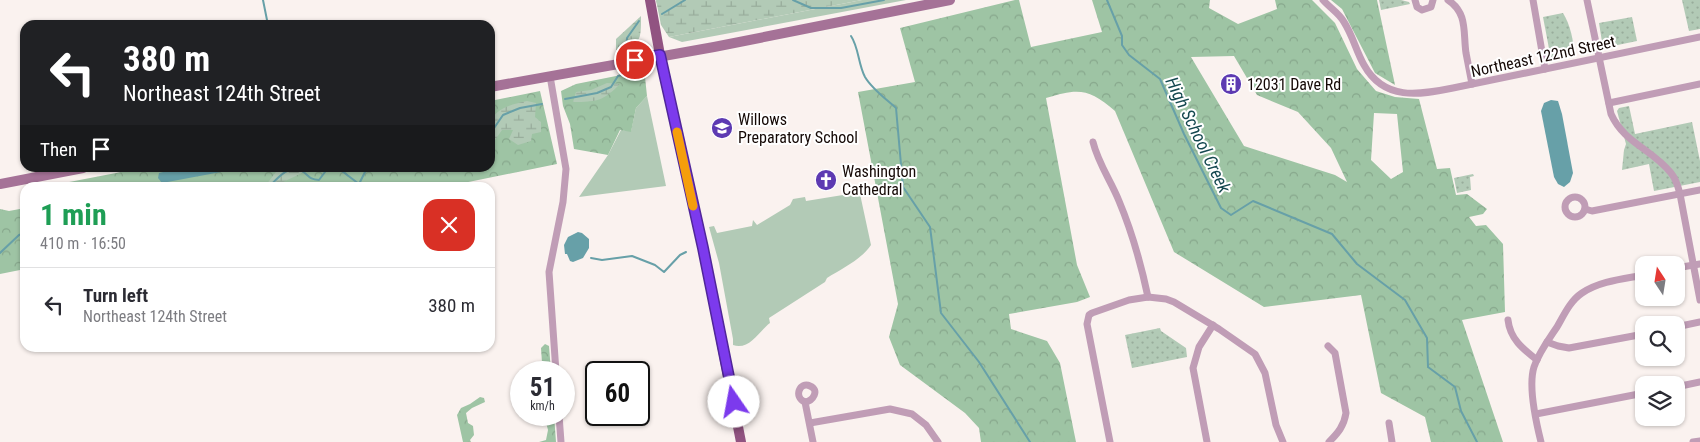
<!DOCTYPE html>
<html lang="en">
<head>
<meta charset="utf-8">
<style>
	:root { --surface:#fff; --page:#f2f2f3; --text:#2b2b33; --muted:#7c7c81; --line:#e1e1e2 }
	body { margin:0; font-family:"Roboto Condensed",sans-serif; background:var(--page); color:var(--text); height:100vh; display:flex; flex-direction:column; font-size:19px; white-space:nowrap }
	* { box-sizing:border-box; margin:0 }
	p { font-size:16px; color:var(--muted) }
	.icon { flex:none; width:28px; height:28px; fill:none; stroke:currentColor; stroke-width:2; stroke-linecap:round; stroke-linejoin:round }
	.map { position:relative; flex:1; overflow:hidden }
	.panel { position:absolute; left:20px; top:182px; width:475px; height:170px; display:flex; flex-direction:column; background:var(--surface); border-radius:15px; box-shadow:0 1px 4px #0004 }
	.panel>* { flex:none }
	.banner { position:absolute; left:20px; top:20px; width:475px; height:152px; border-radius:15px; box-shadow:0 1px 4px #0004; background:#202124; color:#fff; overflow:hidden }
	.needle { width:32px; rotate:348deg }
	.tools { position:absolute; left:1635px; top:256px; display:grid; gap:10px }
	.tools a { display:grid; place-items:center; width:50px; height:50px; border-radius:10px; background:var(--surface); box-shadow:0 1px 4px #0004; font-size:25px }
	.speed { position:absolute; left:510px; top:361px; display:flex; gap:10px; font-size:25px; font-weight:700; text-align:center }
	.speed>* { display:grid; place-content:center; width:65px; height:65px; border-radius:50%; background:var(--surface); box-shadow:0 1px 4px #0004; line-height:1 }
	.speed small { font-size:12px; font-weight:400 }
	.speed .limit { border:2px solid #111; border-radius:8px; background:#fff; color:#111 }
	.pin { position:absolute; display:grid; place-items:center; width:42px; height:42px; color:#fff; margin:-21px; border:2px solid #fff; border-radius:50%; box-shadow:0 1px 5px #0007 }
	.me { position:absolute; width:55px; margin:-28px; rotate:348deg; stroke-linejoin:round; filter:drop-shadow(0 0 4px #0008) }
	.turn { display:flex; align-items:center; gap:18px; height:105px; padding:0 20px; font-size:22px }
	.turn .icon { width:65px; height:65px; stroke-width:2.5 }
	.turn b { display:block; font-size:35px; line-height:42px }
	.then { display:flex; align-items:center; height:48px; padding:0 20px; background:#0003; gap:10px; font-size:19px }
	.round { display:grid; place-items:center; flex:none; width:52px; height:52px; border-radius:15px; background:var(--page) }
	.head { display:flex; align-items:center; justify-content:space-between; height:85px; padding:0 20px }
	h1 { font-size:30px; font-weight:700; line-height:38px; color:#1e9e55 }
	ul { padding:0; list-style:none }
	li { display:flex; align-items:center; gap:15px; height:75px; padding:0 20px; border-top:1px solid var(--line) }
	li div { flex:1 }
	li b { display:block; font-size:19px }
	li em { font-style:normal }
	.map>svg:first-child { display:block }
</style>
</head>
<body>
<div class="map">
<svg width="1700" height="442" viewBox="0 0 1700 442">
	<defs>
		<pattern id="forest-crowns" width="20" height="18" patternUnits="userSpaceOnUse" patternTransform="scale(1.25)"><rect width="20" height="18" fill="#9ec4a4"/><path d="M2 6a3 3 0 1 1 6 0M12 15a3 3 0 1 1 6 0" fill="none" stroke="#87a78c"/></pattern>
		<pattern id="wetland-marsh" width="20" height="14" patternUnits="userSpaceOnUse" patternTransform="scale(1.25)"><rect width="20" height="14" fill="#b2cab6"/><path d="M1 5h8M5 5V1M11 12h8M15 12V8" fill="none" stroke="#98ac9b"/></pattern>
		<pattern id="park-dots" width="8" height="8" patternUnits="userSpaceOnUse" patternTransform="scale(1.25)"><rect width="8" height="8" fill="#b2cab6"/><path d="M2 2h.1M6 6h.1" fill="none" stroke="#98ac9b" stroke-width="1.8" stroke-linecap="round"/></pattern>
	</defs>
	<rect width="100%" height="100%" fill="#faf2ef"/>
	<g fill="#b2cab6">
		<path d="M862 0H906L682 42 669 37Z"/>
		<path d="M647 96 666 186 579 197 608 155 621 130 631 131 636 108Z"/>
		<path d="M849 194H860L871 245C861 260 841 269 827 278L825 282 769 318 770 323C759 331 749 351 733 345V339L719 263 709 227 714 226 717 233 752 226 753 220 757 225 790 205 793 199 805 197 806 201Z"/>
	</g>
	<g fill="url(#forest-crowns)" fill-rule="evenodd">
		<path d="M1015 0H1019L1031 47 1102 32 1092 0H1210L1209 8 1238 24 1277 9 1275 0H1312L1335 23 1357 69 1376 91 1395 97 1419 99 1437 169 1450 168 1456 195 1467 194 1487 209 1483 214 1469 217 1476 226 1486 225 1503 244 1505 312 1462 320 1503 442H1431L1425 417 1381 393 1361 295 1264 307 1174 252 1115 111C1089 88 1078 88 1046 98L1077 265 1090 297 1077 302 1009 314 1011 329 1047 341 1060 363 1076 442H981L979 428 965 413 900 365 889 337 898 304 858 92 915 82 900 28ZM1234 56 1257 95 1298 112 1331 148 1347 182 1335 175 1244 146 1191 57ZM1374 113 1397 114 1403 172 1391 179 1371 160Z"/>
		<path d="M1331 0H1377L1395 85 1375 73 1342 9Z"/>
		<path d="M636 72 645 77 647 96 636 108 631 132 620 130 608 155 574 149 570 124 563 106 561 91 576 84Z"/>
		<path d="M540 91 557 164 439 188H38L142 168H490V101Z"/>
		<path d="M25 208V269L0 274V209L9 211Z"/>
		<path d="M545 344 549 346 551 372H546L542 363 541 348Z"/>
		<path d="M480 397 484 398 485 402 472 408 466 413 468 423 473 426 474 435 470 440 471 442H463L457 415 461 408 470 404Z"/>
		<path d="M544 415H554L556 442H539L546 440 548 430Z"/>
	</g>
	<g fill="url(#wetland-marsh)">
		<path d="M656 0H862L669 37 661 25Z"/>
		<path d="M641 16C641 41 641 45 616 50V39Z"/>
		<path d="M607 83 620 84C603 101 597 102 573 102L576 92 591 90Z"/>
		<path d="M527 101 536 103 535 117 541 122V132L532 134 531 141 518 145 509 139 513 130H502L490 147C490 140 488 130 490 123 495 108 513 104 527 101Z"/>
		<path d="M289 168H301L306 169 300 174 283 182 281 187H211L226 184 266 185 276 172Z"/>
	</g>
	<g fill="url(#park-dots)">
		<path d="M1379 0H1401L1409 2 1410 4 1381 10Z"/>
		<path d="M1682 0H1700V29L1689 31Z"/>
		<path d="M1563 13C1570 24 1574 41 1574 55L1551 59 1543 17Z"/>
		<path d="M1632 17 1637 41 1603 48 1599 23Z"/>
		<path d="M1629 106 1635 134 1692 122 1700 161V182L1654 191 1649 164 1622 170 1624 150 1626 144 1617 111 1619 108Z"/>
		<path d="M1473 174 1474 176 1470 177 1471 190 1457 193 1454 178Z"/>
		<path d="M1160 328 1161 331 1186 348 1187 357 1132 368 1125 335Z"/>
	</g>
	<g fill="#67a0a8">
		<path d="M1551 100 1558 101 1562 114 1573 173 1570 182 1564 187 1558 184 1554 177 1541 111 1544 103Z"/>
		<path d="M180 168H224L221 172 162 183 158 178 159 173Z"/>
		<path d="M578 232 582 233 589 239V248L583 258 573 262 570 261 567 254H565L564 245 568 237Z"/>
	</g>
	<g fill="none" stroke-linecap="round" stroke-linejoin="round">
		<g stroke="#67a0a8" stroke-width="2">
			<path d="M263 0 268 25"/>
			<path d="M793 0 811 8H841L884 0"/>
			<path d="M1107 0 1122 36V45L1129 55 1160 79 1184 134 1221 208 1231 215 1253 201 1332 234 1357 264 1405 300 1427 338 1428 367 1455 387 1461 411 1477 442"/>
			<path d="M662 14 685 0"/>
			<path d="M851 36C859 48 858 64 865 77 872 89 886 99 896 108L903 187 930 227 941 313 979 362 1030 442"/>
			<path d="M626 50 627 38 639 21"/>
			<path d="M565 99 597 93 611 87 618 76 627 73"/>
			<path d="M490 134 503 115 520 108 542 104"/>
			<path d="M338 168 359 184 367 168"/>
			<path d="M268 188C276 180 289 163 302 171 310 176 308 179 319 180L328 168"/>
			<path d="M0 253 19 235 25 233"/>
			<path d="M591 258 602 260 632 256 655 265 664 272 680 255 686 252"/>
		</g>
		<g stroke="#c09db6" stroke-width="7">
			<path d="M1323 0C1330 8 1339 13 1344 22 1353 36 1356 51 1364 65 1384 101 1419 95 1453 88L1700 37"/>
			<path d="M1415 0 1417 7 1422 10 1431 7 1433 0"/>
			<path d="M1448 0C1468 13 1463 33 1466 53 1468 63 1470 74 1472 84"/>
			<path d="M1533 0 1545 69"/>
			<path d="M1587 0 1611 114C1624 143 1652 149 1671 173 1676 179 1678 186 1680 194L1700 300"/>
			<path d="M550 76 566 169 563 202 549 272 556 372"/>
			<path d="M1609 103 1700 84"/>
			<path d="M1093 142C1098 163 1111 181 1119 201 1132 232 1141 264 1148 297"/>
			<circle cx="1575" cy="207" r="10"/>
			<path d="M1585 209 1592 211 1700 190"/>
			<path d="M1676 268 1700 264"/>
			<path d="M1508 320C1510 339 1523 349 1537 360"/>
			<path d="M1676 327 1700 322"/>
			<path d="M1547 342 1558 346 1569 348 1644 334"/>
			<path d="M1328 346 1335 353 1346 413C1344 426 1338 433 1329 442"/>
			<path d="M1676 387 1700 382"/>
			<path d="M805 402C813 401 820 390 810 386 800 381 793 397 805 402L813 442"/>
			<path d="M1536 414 1644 393"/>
			<path d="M559 415 561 442"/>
			<path d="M810 423 890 409 912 414 926 425 938 442"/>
			<path d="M1389 423 1392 442"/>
			<path d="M1110 442 1087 324 1089 315 1092 313 1129 300 1148 297 1166 299 1174 302 1219 329 1255 354 1265 373 1276 425 1283 442"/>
			<path d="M1207 442 1193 368 1199 347 1213 325"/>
			<path d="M1541 442C1536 422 1528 386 1534 367 1539 352 1549 339 1557 327 1564 315 1570 301 1582 293 1600 281 1623 279 1644 275"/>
			<path d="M1693 442 1700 441"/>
		</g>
		<g stroke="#a57297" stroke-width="10">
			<path d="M490 87 714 47 950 0"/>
			<path d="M0 184 83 168"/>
		</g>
		<path stroke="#915381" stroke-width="10" d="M650 0 660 55 703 248 741 442"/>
	</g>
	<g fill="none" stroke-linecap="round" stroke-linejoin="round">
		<g stroke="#51269a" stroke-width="12">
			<path id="route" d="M635 60 660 55 703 248 734 402"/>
		</g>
		<use href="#route" stroke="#7c3aed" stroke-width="9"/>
		<path stroke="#f59e0b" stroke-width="9" d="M677 132 693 206"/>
	</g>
	<defs>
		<g id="building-disc" transform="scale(1.125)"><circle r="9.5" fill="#5d3ab2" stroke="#fff"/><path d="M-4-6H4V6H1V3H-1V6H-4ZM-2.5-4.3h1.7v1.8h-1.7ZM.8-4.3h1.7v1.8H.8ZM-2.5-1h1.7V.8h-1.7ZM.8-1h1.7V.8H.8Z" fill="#fff"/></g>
		<g id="school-disc" transform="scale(1.125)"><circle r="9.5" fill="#5d3ab2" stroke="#fff"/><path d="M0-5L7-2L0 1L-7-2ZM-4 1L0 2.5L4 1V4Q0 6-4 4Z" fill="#fff"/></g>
		<g id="church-disc" transform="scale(1.125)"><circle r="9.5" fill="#5d3ab2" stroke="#fff"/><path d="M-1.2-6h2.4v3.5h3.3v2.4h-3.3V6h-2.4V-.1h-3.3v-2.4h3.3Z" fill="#fff"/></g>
	</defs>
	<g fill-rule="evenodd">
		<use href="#building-disc" x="1231" y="84"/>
		<use href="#school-disc" x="722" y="128"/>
		<use href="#church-disc" x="826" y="180"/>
	</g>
	<g text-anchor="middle" stroke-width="4" stroke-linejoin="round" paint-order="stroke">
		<g font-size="16" fill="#140805" stroke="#fff">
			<text transform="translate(1543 56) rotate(-12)" y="6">Northeast 122nd Street</text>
		</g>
		<g font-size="16" fill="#140805" stroke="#fff" text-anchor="start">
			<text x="1247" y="90">12031 Dave Rd</text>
			<text x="738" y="125">Willows<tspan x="738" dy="18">Preparatory School</tspan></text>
			<text x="842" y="177">Washington<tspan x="842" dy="18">Cathedral</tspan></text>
		</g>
		<g font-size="18" font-style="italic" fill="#14484f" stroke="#fff">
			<text transform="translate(1198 135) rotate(64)" y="6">High School Creek</text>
		</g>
	</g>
</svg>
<div class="tools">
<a><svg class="needle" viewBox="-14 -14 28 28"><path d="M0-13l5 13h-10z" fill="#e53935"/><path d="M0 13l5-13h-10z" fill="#7c7c81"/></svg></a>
<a><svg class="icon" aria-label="search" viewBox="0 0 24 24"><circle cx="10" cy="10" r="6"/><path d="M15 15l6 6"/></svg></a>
<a><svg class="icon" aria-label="layers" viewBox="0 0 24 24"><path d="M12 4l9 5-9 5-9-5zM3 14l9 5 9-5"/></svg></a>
</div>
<div class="speed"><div>51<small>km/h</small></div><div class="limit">60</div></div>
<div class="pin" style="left:635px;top:60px;background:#d93025"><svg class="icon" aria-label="arrive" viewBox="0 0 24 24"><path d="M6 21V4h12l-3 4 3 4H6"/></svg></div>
<svg class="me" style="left:734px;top:402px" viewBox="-20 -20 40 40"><circle r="19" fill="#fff"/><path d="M0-13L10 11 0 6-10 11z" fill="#7c3aed"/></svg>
<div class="banner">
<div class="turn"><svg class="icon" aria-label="left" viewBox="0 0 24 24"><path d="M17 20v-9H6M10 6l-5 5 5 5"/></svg><div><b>380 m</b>Northeast 124th Street</div></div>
<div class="then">Then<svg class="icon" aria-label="arrive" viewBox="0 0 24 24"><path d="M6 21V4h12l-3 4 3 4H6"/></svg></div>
</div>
<section class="panel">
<div class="head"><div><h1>1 min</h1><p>410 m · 16:50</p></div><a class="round" style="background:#d93025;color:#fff"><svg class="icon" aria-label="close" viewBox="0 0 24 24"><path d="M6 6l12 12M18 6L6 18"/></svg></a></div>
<ul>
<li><svg class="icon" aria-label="left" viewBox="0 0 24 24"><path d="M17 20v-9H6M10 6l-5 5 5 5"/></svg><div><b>Turn left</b><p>Northeast 124th Street</p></div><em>380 m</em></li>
</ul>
</section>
</div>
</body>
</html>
